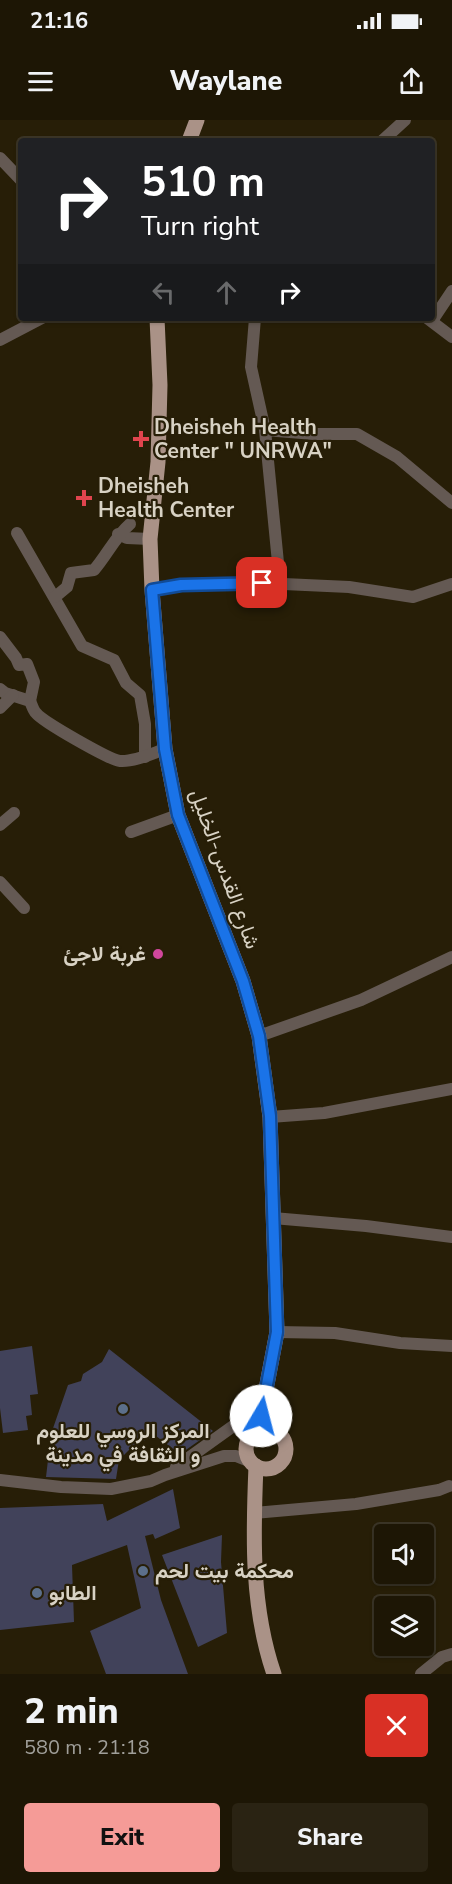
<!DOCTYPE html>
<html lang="en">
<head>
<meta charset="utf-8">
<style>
	:root { --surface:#1d1605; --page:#2a2313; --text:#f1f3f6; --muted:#a09f9a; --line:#3b3527; --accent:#f59b97 }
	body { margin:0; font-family:"Nunito Sans",Vazirmatn,sans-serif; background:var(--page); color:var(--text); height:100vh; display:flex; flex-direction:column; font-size:22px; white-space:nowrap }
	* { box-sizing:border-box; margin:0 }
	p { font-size:20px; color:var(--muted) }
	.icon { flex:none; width:33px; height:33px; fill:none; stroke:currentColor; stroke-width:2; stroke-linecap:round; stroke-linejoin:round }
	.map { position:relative; height:1554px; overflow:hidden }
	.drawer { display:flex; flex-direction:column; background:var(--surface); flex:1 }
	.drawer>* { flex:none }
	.guide { position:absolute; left:18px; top:18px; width:417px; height:183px; border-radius:6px; box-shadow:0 2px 4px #0004,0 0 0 2px var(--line); background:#202124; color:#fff; overflow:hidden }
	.tools { position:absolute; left:374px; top:1404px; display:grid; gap:12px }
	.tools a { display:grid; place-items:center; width:60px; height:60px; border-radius:6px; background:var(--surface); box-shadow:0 2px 4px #0004,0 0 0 2px var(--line); font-size:30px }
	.pin { position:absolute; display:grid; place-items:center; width:51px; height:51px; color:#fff; margin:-26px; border-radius:12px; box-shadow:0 3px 9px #0006 }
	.me { position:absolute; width:66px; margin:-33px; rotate:8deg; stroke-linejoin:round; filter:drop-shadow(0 0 4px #0008) }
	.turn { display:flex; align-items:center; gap:21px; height:126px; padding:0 24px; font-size:27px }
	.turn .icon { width:78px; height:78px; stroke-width:2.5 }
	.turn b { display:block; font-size:42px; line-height:51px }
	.lanes { display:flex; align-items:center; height:57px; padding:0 24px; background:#0003; justify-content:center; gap:30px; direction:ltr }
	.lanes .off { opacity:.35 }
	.round { display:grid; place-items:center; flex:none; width:63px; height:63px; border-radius:6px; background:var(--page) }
	.headline { display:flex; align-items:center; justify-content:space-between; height:102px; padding:0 24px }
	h1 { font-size:36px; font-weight:800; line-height:45px }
	.button { display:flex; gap:12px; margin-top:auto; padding:12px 24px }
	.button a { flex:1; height:69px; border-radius:6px; background:var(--accent); color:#111; font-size:24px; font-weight:800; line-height:69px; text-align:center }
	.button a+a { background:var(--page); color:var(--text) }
	.status { display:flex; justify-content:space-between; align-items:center; height:42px; padding:0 30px; background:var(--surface); direction:ltr }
	.status svg { height:16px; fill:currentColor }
	header { display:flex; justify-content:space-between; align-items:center; height:78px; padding:0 24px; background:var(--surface); font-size:27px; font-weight:800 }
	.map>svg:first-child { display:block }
</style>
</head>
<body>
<div class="status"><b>21:16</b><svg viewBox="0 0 49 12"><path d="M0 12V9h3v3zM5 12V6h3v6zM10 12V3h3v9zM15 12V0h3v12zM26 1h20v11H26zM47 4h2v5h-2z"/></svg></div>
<header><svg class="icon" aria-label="menu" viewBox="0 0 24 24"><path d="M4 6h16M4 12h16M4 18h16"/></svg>Waylane<svg class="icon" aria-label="share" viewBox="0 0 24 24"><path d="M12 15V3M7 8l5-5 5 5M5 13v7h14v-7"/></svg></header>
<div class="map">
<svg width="452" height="1554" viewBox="0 0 452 1554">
	<rect width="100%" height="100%" fill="#271e07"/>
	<g fill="#41425a">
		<path d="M32 1226 38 1274 30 1275 32 1295 26 1296 28 1310 3 1313 0 1288V1231Z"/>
		<path d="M109 1229 213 1311 180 1334 156 1316 135 1324 119 1340 116 1359 46 1357 51 1314 68 1265 81 1261 83 1254 102 1242Z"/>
		<path d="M173 1369 180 1408 155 1419 153 1414 145 1416 161 1480 188 1554H106L90 1511 141 1488 127 1425 72 1445 74 1502 0 1510V1388L103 1384 107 1401Z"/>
		<path d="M222 1415 221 1442 227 1513 198 1527 162 1435Z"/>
	</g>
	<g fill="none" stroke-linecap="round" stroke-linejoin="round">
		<g stroke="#645953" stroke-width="12">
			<path d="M382 21 405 0"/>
			<path d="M0 38 21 60"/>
			<path d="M255 198 251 247 265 310 280 463"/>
			<path d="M427 198 452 217"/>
			<path d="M432 201 452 171"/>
			<path d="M0 220 42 198"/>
			<path d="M265 310 314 314H357L397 337 452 383"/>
			<path d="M17 413 82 526 114 540 126 563 140 575 145 604V637"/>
			<path d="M118 414 127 418 150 419"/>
			<path d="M152 470 181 465 262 463 349 467 413 477 452 464"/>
			<path d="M55 477 67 467 71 453 94 450C107 435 115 417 130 404"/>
			<path d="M0 517 16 538 19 545 27 544 34 562 30 581"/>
			<path d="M0 569 5 573 30 581C32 585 33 590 36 593 43 602 110 640 120 641 134 642 151 634 165 629"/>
			<path d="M0 588 13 575"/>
			<path d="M0 705 14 693"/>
			<path d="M131 712 178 695"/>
			<path d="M0 762 24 788"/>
			<path d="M259 916 361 880 452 837"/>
			<path d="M270 997 324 993 452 969"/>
			<path d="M273 1098 366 1106 452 1117"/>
			<path d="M277 1212 335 1213 400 1223 452 1226"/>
			<path d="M176 1347 250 1294 261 1274"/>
			<path d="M0 1360 61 1367 111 1369 151 1361 165 1355 224 1336H236L251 1342"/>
			<path d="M254 1393 356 1384 439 1370 449 1366"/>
			<path d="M421 1554 442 1537 452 1534"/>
		</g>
		<g stroke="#aa9287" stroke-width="15">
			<path d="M189 21 197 0"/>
			<path d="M157 198 160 265 158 342 150 419 152 470 165 629 178 695 243 861 259 916 270 997 277 1212 258 1311"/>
			<circle cx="266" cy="1329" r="20"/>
			<path d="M256 1346C253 1416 251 1487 274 1554"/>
		</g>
	</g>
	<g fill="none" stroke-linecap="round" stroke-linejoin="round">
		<g stroke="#114b97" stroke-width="15">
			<path id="route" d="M261 1296 277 1212 270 996 259 916 243 861 178 695 165 629 152 470 181 465 262 463"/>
		</g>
		<use href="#route" stroke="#1a73e8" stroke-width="10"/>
	</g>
	<g fill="#e0444e" stroke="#271e07" stroke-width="2">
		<path d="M138 310h6v6h6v6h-6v6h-6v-6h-6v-6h6z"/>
		<path d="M81 369h6v6h6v6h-6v6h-6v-6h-6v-6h6z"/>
	</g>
	<circle fill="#d1479c" stroke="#271e07" stroke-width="2" cx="158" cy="834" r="6"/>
	<g fill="#5c6f8a" stroke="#271e07" stroke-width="2">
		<circle cx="123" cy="1289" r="6"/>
		<circle cx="143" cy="1451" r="6"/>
		<circle cx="37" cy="1473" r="6"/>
	</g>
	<g text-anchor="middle" stroke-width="4.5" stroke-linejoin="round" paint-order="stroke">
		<g font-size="21" font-weight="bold" fill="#d8d2c4" stroke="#271e07" text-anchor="start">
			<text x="154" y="314">Dheisheh Health<tspan x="154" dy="24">Center " UNRWA"</tspan></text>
			<text x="98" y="373">Dheisheh<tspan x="98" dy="24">Health Center</tspan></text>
			<text x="146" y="841" text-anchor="end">غربة لاجئ</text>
			<text x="123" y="1318" text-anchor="middle">المركز الروسي للعلوم<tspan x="123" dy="24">و الثقافة في مدينة</tspan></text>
			<text x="155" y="1458">محكمة بيت لحم</text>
			<text x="49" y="1480">الطابو</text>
		</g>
		<g font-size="21" fill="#d8d2c4" stroke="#271e07">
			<text transform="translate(225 749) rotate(70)" y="7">شارع القدس-الخليل</text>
		</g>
	</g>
</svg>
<div class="tools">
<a><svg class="icon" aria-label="sound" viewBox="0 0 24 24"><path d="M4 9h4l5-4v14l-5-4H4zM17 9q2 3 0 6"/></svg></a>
<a><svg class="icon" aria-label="layers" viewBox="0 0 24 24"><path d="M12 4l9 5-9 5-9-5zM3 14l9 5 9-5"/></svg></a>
</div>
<div class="pin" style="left:262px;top:463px;background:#d93025"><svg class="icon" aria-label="arrive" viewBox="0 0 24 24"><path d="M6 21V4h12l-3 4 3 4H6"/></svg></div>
<svg class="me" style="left:261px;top:1296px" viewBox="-20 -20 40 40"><circle r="19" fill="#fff"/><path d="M0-13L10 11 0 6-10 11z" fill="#1a73e8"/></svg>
<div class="guide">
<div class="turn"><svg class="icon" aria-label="right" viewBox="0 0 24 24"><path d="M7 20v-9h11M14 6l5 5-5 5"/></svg><div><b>510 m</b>Turn right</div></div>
<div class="lanes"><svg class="icon off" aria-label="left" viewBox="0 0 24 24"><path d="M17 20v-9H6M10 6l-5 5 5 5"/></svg><svg class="icon off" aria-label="ahead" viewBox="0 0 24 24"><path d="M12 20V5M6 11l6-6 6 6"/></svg><svg class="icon" aria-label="right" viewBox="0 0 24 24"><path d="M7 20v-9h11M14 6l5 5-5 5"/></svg></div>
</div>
</div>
<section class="drawer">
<div class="headline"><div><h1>2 min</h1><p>580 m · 21:18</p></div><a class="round" style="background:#d93025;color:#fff"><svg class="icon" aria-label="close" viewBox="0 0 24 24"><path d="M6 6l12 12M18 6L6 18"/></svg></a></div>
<div class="button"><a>Exit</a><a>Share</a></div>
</section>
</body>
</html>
